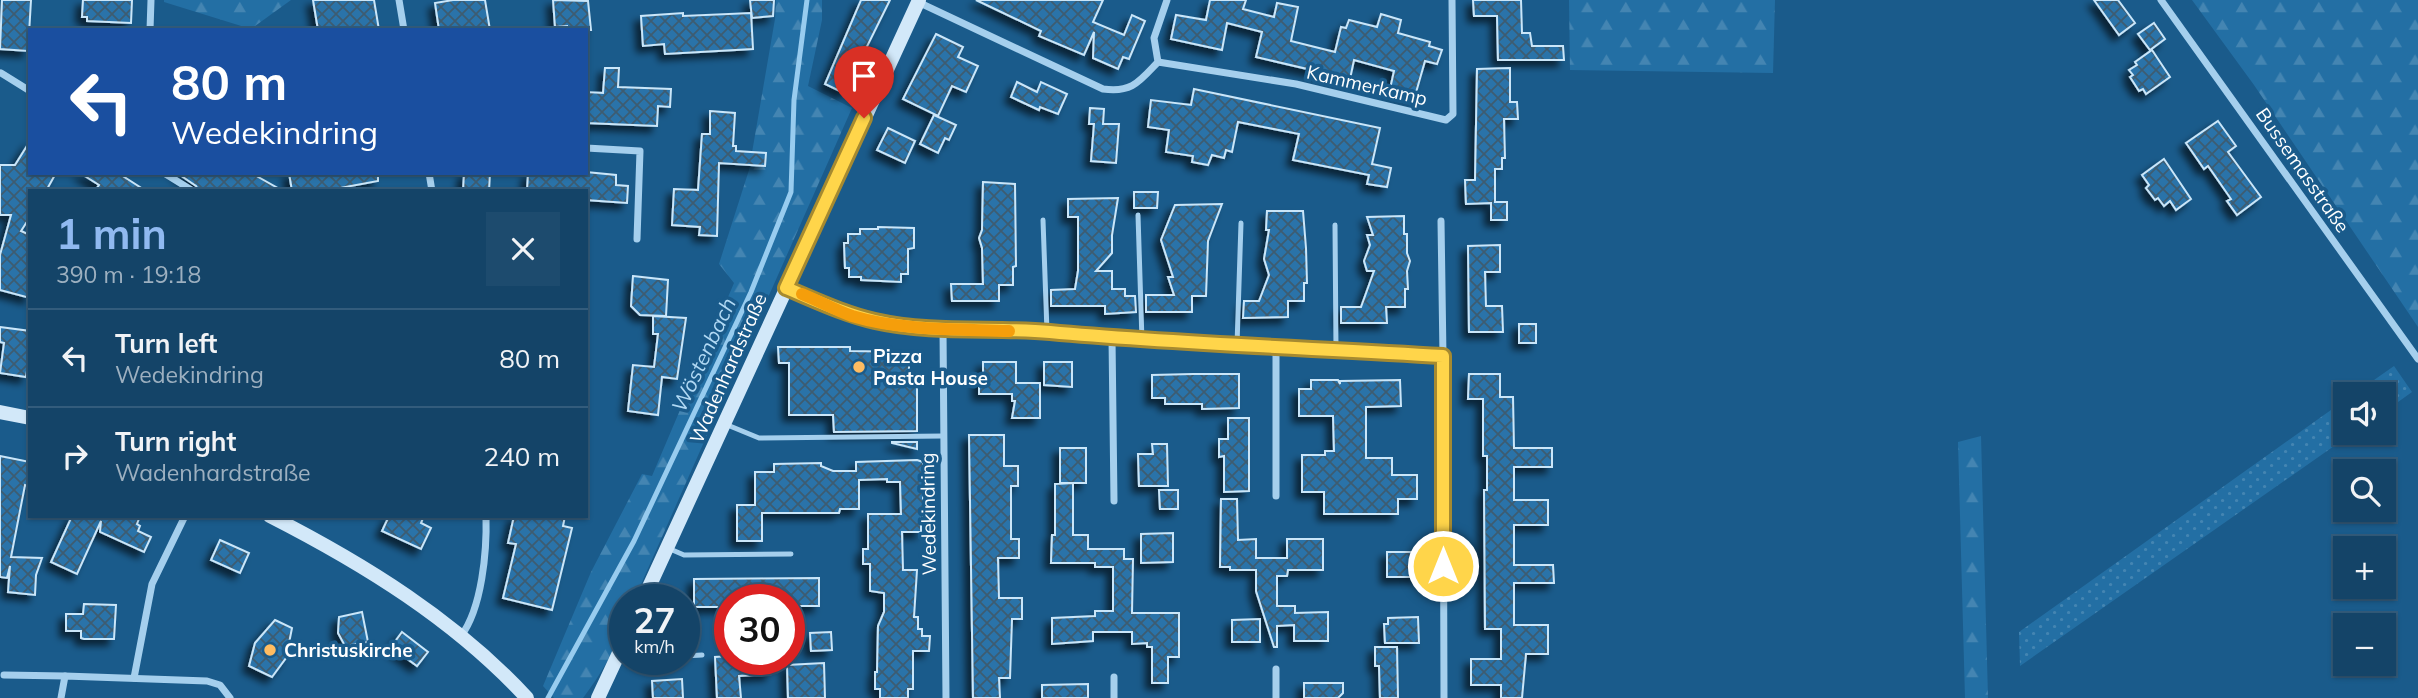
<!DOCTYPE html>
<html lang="en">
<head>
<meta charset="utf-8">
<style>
	:root { --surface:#144468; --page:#1d4b6e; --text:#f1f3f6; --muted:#9db0c0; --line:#335c7c; --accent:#90b9f0 }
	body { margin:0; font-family:Mulish,sans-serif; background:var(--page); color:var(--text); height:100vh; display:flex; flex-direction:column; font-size:26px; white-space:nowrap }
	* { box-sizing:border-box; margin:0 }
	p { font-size:23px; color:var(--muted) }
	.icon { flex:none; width:38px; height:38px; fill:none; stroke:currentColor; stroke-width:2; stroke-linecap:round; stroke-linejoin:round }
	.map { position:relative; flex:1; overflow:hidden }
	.drawer { position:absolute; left:28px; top:189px; width:560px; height:329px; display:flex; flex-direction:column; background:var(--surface); border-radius:0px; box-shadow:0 2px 5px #0004,0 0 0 2px var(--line) }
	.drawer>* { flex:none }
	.banner { position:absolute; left:28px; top:28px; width:560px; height:147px; border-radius:0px; box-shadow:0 2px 5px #0004,0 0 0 2px var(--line); background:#1a4fa0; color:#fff; overflow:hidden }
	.fabs { position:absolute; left:2333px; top:382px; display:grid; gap:14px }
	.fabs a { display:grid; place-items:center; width:63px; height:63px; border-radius:0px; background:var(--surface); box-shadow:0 2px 5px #0004,0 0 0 2px var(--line); font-size:35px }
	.speed { position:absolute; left:609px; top:584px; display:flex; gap:14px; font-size:35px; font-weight:700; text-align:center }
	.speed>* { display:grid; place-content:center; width:91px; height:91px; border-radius:50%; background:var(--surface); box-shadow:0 2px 5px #0004,0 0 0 2px var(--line); line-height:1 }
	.speed small { font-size:18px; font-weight:400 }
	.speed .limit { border:10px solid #d22; background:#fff; color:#111 }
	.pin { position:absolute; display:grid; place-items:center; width:60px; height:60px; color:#fff; margin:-72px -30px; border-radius:50% 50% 50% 0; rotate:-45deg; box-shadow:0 0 7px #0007 }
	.pin .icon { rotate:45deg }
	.me { position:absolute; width:77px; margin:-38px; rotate:0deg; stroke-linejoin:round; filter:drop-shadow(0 0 5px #0008) }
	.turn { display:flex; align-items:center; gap:24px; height:147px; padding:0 28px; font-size:32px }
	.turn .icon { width:91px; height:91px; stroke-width:2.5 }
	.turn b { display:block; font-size:49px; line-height:60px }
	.round { display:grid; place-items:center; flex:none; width:74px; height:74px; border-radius:0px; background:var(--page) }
	.summary { display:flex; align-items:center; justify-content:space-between; height:119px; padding:0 28px }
	h1 { font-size:42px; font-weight:700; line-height:52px; color:var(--accent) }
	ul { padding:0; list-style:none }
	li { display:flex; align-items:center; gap:21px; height:98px; padding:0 28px; border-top:2px solid var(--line) }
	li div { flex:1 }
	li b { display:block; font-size:26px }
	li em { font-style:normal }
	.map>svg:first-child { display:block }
</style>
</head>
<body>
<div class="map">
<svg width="2418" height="698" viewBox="0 0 2418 698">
	<defs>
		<pattern id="grass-dots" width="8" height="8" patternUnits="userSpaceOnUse" patternTransform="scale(1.75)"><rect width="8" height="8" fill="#236fa4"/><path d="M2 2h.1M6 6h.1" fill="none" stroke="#4485b2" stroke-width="1.8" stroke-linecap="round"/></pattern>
		<pattern id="forest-firs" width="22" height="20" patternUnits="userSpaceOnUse" patternTransform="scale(1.75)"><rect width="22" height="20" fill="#236fa4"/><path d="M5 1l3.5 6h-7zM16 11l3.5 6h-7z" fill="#4485b2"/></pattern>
		<pattern id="building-cross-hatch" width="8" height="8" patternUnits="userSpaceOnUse" patternTransform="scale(1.75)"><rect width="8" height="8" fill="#2973a9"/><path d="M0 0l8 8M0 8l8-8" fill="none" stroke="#3e5c71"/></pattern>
		<filter id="shadow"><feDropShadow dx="-6" dy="6" stdDeviation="3.5" flood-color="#0009"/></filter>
	</defs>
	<rect width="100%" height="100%" fill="#1a5b8b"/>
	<g fill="url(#grass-dots)">
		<path d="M2394 366 2412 392 2384 412V394H2354Z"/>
		<path d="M2345 400V432H2354L2020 666 2019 632Z"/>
	</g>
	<g fill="url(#forest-firs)">
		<path d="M164 0H291L251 29 164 2Z"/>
		<path d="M776 0H822V20L808 86 852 108 634 600H625C625 636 604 670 583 698H554L543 686 591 572 642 474 652 476 734 283 719 264 749 170 775 19Z"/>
		<path d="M1569 0H1775L1773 73 1570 70Z"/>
		<path d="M2192 0H2418V327L2254 85Z"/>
		<path d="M1981 436 1988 698H1965L1958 442Z"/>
	</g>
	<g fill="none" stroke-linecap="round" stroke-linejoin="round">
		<path stroke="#98ccef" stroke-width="5" d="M548 698 634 541 751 292 791 192 794 100 807 0"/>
	</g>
	<g fill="url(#building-cross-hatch)" stroke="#cae6f9" stroke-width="2" filter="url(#shadow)">
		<path d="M2 0H31L28 51 0 49Z"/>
		<path d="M83 0H132L131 23 87 21V17H82Z"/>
		<path d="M313 0H374L379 30H318Z"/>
		<path d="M453 0H485L490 30H439L435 3Z"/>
		<path d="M553 0 588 1 591 30H567V26L555 27Z"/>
		<path d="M750 0H774L773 16 752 18Z"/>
		<path d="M861 0H890L844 93 825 84Z"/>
		<path d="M976 0H1103L1093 22 1124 35 1132 15 1145 21 1129 59 1123 57 1118 69 1093 58 1094 32 1084 55 1039 36 1041 31Z"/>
		<path d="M1210 0H1246L1243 9 1274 17 1277 3 1298 7 1291 41 1335 52 1341 27 1346 28 1349 20 1377 27 1381 14 1401 20 1398 33 1430 42 1429 46 1442 50 1437 64 1425 61 1415 96 1390 89 1394 71 1354 60 1350 79 1256 57 1262 32 1227 23 1222 50 1171 39 1176 15 1206 20Z"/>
		<path d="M1473 0H1521L1522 33H1530L1532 46H1563L1564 60H1498L1497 16H1474Z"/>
		<path d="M2094 0H2118L2135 23 2119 35Z"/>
		<path d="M683 13V16L751 13 753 49 665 54 664 44 643 46 641 16Z"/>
		<path d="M2154 23 2165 39 2150 50 2138 34Z"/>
		<path d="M936 34 963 47 958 57 978 66 966 92 952 86 938 116 903 99Z"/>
		<path d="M2152 50 2170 77 2146 94 2143 89 2139 91 2130 77 2133 75 2129 70 2137 65 2135 62Z"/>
		<path d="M605 68H619L618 87 671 89 670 107 658 106 657 126 586 123V92L603 93Z"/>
		<path d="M1510 68V102H1517L1518 119H1504L1505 158H1502V169H1495V202H1507V220H1491V203L1466 204 1465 180H1475L1477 69Z"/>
		<path d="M1017 82 1037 92 1041 82 1067 94 1058 114 1040 107 1039 110 1011 97Z"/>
		<path d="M1194 89 1380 128 1372 164 1391 168 1387 187 1367 184 1369 175 1293 160 1299 134 1238 122 1232 152 1226 150 1224 158 1212 155 1208 165 1192 162 1193 156 1166 152 1169 130 1148 127 1151 100 1191 105Z"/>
		<path d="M1090 108 1104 109 1103 124H1119L1116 163 1091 161 1094 124H1089Z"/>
		<path d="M710 111 735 113 733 146H736V151L766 153 765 166 719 163 717 236 699 235 700 227 672 225 674 189 698 190 702 134H710Z"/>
		<path d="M934 115 956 125 949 140 945 138 938 153 920 144Z"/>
		<path d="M2218 121 2236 146 2228 152 2261 197 2237 215 2227 201 2231 199 2208 166 2204 169 2186 143Z"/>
		<path d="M888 128 915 141 905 163 877 150Z"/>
		<path d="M30 141V173H56L46 191H30V217L21 231 30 235V298L0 290V255L11 215H0V165H15Z"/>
		<path d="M2164 159 2191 199 2176 210 2170 201 2164 206 2158 198 2155 200 2146 188 2149 185 2142 175Z"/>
		<path d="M586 172 616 175V185L628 186 627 203 586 200V191H527L528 173Z"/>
		<path d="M80 173H118L146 191H95L99 185Z"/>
		<path d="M177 173H251L283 191H199L196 186Z"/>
		<path d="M289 173H378V181L324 191H292Z"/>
		<path d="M464 173H490L489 191H463Z"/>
		<path d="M983 182 1015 184 1016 266 1013 267V285H999V301H952L951 284H983L982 248 979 238 982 230Z"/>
		<path d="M1134 192H1158L1157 208H1134Z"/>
		<path d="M1118 198 1112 235V253L1096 271H1112V289H1125V296H1135L1136 312 1105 314V306H1051V290L1075 289 1078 271V217H1068V199Z"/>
		<path d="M1222 204 1208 241 1206 296H1192V312H1146V295H1174L1168 277H1173L1161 240 1175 205Z"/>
		<path d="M1267 211H1303L1306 248 1307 283H1304V301H1288V317L1243 318 1244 301H1259L1269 275 1264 259 1269 230H1266Z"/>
		<path d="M1404 216V234H1407V253L1410 261 1407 271 1408 289H1405V307H1386L1387 323H1341V307H1361L1374 271H1367L1364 261 1370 245 1367 235H1373L1367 217Z"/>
		<path d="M878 227 914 228V248L908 249V274H901V282L861 280V277H849V268H845L844 243H848V234H860V229H878Z"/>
		<path d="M1500 245V272H1485L1486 306H1502L1503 332H1469L1468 246Z"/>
		<path d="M633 276 668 280 666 316 640 315 631 306Z"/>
		<path d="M653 316 686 318 677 379 662 377 658 415 628 411 633 365 654 367 658 334H653Z"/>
		<rect x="1519" y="324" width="17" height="19"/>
		<path d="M0 327 30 331V352L26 377 0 373 4 343 0 342Z"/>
		<path d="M778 347H850V351L909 352V382H917V431L834 432 833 415H789V363H779Z"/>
		<path d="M983 362H1016V383H1040V418H1012L1015 401H1012V394H979V374H983Z"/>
		<path d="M1044 362H1072V387L1044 385Z"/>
		<path d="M1193 374H1239V408L1202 409V404H1165V398H1152V375Z"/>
		<path d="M1469 374H1500V397H1513L1514 448H1552V467H1514V500H1548V525H1514V565H1553L1554 583H1514V625H1548V654H1526L1522 698H1501V685H1471V659H1501V629H1485L1484 490H1487V456H1483V399H1468Z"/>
		<path d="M1311 380H1338L1340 384V381L1400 380 1401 406 1366 407V458H1392V475H1417V499H1398V514H1324V492H1302V455H1325V451H1334L1333 416H1299V389H1311Z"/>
		<path d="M1228 418H1249V491L1224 492V456L1219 457V439H1228Z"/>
		<path d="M969 435H1004V466H1018V486H1011V539H1019V558H998L999 598H1022V619H1012L1010 678H999L1000 698H973Z"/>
		<path d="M892 442H917V449L892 443Z"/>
		<path d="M1152 444H1167L1168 486H1139L1138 454H1153Z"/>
		<path d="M1060 448H1086V483H1073V535H1088V549H1124V559H1133L1132 613H1179V657H1168V683H1152V647H1147V643L1132 644V632H1093V641L1052 644V618L1095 616V611H1113V567H1095V563H1051L1052 535H1055V484L1073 483H1060Z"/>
		<path d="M0 456 30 462V478L28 486 25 485 11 557 42 558 36 575 35 595 8 592 10 566 7 578 0 577Z"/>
		<path d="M917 460 923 462V518H921V532H902L903 570H917L914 617H918V629H922V636H930L929 651H913V689H908V698H880V689H875V672H877L878 626 884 612V593L870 591V564H863V549H868V514H901L900 482H887V479L859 480V509H840L839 513H762V541H737V505H755V472H774V464L821 463V466L833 471H856V462Z"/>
		<path d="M1159 490H1178V509H1160Z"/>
		<path d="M1221 499H1237L1238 540 1256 539V558H1287V539H1323V570H1288L1287 576H1277V606H1295V613L1328 612V641H1294V625L1277 626V647H1274L1256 591V570H1230V567H1220Z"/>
		<path d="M72 516H140L137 524 140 526 138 531 151 537 144 552 100 532 101 521 77 574 51 562Z"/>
		<path d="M389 516H424L421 523 431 528 421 549 382 531Z"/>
		<path d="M514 516H565L563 526 572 528 552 610 503 598 516 544 508 543Z"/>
		<path d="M1173 533V562L1141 563V534Z"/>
		<path d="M220 540 249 553 240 573 211 560Z"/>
		<path d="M1387 552H1417L1418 577H1387Z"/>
		<path d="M819 578V606H789V600H730V607H694V579Z"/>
		<path d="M84 604 116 605 114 639H84L81 638V631H66V614H83Z"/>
		<path d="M362 612 368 642 345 646 338 633 339 617Z"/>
		<path d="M1418 617 1419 643H1385L1384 624H1388V618Z"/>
		<path d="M1260 619V642H1232V620Z"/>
		<path d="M275 620 292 628 286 658 272 677 249 666 255 643Z"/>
		<path d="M402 632 428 652 417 666 391 647Z"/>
		<path d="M831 632 832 650 811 651 810 633Z"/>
		<path d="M1375 647H1397L1398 698H1380L1379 666H1375Z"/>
		<path d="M730 656V660H771V674L739 676 741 698H717L715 657Z"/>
		<path d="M824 663 825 698H788L787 665Z"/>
		<path d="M682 679 683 698H653L652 681Z"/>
		<path d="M1304 683H1343V693L1338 698H1304Z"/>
		<path d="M1088 684V698H1042V685Z"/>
	</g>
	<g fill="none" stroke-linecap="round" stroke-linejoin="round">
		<g stroke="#a5cfed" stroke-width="5">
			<path d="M1138 215 1142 341"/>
			<path d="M1043 220 1047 332"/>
			<path d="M1335 225 1336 350"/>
			<path d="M1237 345 1241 223"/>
			<path d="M725 424 759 438 943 436"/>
			<path d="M670 549 684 555 791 554"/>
			<path d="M684 656 702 655"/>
		</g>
		<g stroke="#a5cfed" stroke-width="7">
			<path d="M399 0 404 30"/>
			<path d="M2161 0 2418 359"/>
			<path d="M918 2 1103 89C1132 93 1139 82 1158 62L1154 38 1167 0"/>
			<path d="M150 30 151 0"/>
			<path d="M1158 62 1296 84 1446 120 1453 114 1452 0"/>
			<path d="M1 73 30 91"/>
			<path d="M586 148 640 151 637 239"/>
			<path d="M164 173 193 191"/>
			<path d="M429 173 432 191"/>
			<path d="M1441 221 1443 356"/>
			<path d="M786 288 854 316 878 322 943 329 1047 332 1142 341 1443 356 1444 698"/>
			<path d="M943 329 946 698"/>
			<path d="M1112 338 1114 501"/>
			<path d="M1276 496V348"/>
			<path d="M461 636C482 608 487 551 486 516"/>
			<path d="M1276 669V698"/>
			<path d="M4 675 65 676"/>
			<path d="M1114 677V698"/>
			<path d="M134 678 152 584 185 516"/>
			<path d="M61 698 65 676 207 681 220 685 230 698"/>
		</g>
		<g stroke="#d2e8f9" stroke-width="14">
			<path d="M0 412 30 418"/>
			<path d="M270 516C364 564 455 620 527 698"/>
			<path d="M643 600 919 0"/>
			<path d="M598 698 625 640"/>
		</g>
	</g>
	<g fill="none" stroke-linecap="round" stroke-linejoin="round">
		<g stroke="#a68a30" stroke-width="18">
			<path id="route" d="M864 118 786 288C815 300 844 314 875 321 932 334 992 327 1050 332 1181 344 1312 348 1443 356V566"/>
		</g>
		<use href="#route" stroke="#ffd54a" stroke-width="12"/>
		<path stroke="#f59e0b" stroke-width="12" d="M802 294C819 301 835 310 852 316 902 331 958 329 1009 331"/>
	</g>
	<g fill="#ffbc61" stroke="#1a5b8b" stroke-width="2.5">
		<circle cx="859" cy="367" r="7"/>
		<circle cx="270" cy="650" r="7"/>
	</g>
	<g text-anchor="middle" stroke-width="7" stroke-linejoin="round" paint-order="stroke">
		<g font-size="19" fill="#fff" stroke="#1a5b8b">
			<text transform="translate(1367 85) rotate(13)" y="7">Kammerkamp</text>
			<text transform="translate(2303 170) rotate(55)" y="7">Bussemasstraße</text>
			<text transform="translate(728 368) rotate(-66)" y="7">Wadenhardstraße</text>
			<text transform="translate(928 514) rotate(-91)" y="7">Wedekindring</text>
		</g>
		<g font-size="19" font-weight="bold" fill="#fff" stroke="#1a5b8b" text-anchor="start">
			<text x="873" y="363">Pizza<tspan x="873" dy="22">Pasta House</tspan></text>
			<text x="284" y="657">Christuskirche</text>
		</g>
		<g font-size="21" font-style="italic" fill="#b1d9f4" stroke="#1a5b8b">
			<text transform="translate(704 355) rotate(-65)" y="7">Wöstenbach</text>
		</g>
	</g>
</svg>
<div class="fabs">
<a><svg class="icon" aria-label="sound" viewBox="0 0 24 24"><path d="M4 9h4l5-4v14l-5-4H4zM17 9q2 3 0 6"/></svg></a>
<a><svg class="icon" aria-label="search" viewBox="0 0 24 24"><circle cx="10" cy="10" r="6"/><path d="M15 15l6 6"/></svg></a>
<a>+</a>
<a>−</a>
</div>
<div class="speed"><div>27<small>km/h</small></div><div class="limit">30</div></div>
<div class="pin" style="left:864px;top:118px;background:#d93025"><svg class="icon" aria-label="arrive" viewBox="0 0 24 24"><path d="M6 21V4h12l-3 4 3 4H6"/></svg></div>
<svg class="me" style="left:1443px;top:566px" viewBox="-20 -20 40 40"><circle r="17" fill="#ffd54a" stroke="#fff" stroke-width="3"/><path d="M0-11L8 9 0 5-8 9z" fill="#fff"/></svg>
<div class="banner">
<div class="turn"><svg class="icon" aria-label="left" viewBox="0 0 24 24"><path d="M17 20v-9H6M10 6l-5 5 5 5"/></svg><div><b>80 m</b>Wedekindring</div></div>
</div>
<section class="drawer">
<div class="summary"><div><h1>1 min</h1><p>390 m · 19:18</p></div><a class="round"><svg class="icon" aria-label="close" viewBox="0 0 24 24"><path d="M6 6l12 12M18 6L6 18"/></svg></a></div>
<ul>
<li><svg class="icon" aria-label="left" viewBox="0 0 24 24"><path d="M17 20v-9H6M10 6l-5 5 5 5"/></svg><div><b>Turn left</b><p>Wedekindring</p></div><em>80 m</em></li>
<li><svg class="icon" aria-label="right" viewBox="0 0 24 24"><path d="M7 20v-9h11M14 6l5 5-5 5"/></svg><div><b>Turn right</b><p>Wadenhardstraße</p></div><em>240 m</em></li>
</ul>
</section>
</div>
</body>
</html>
